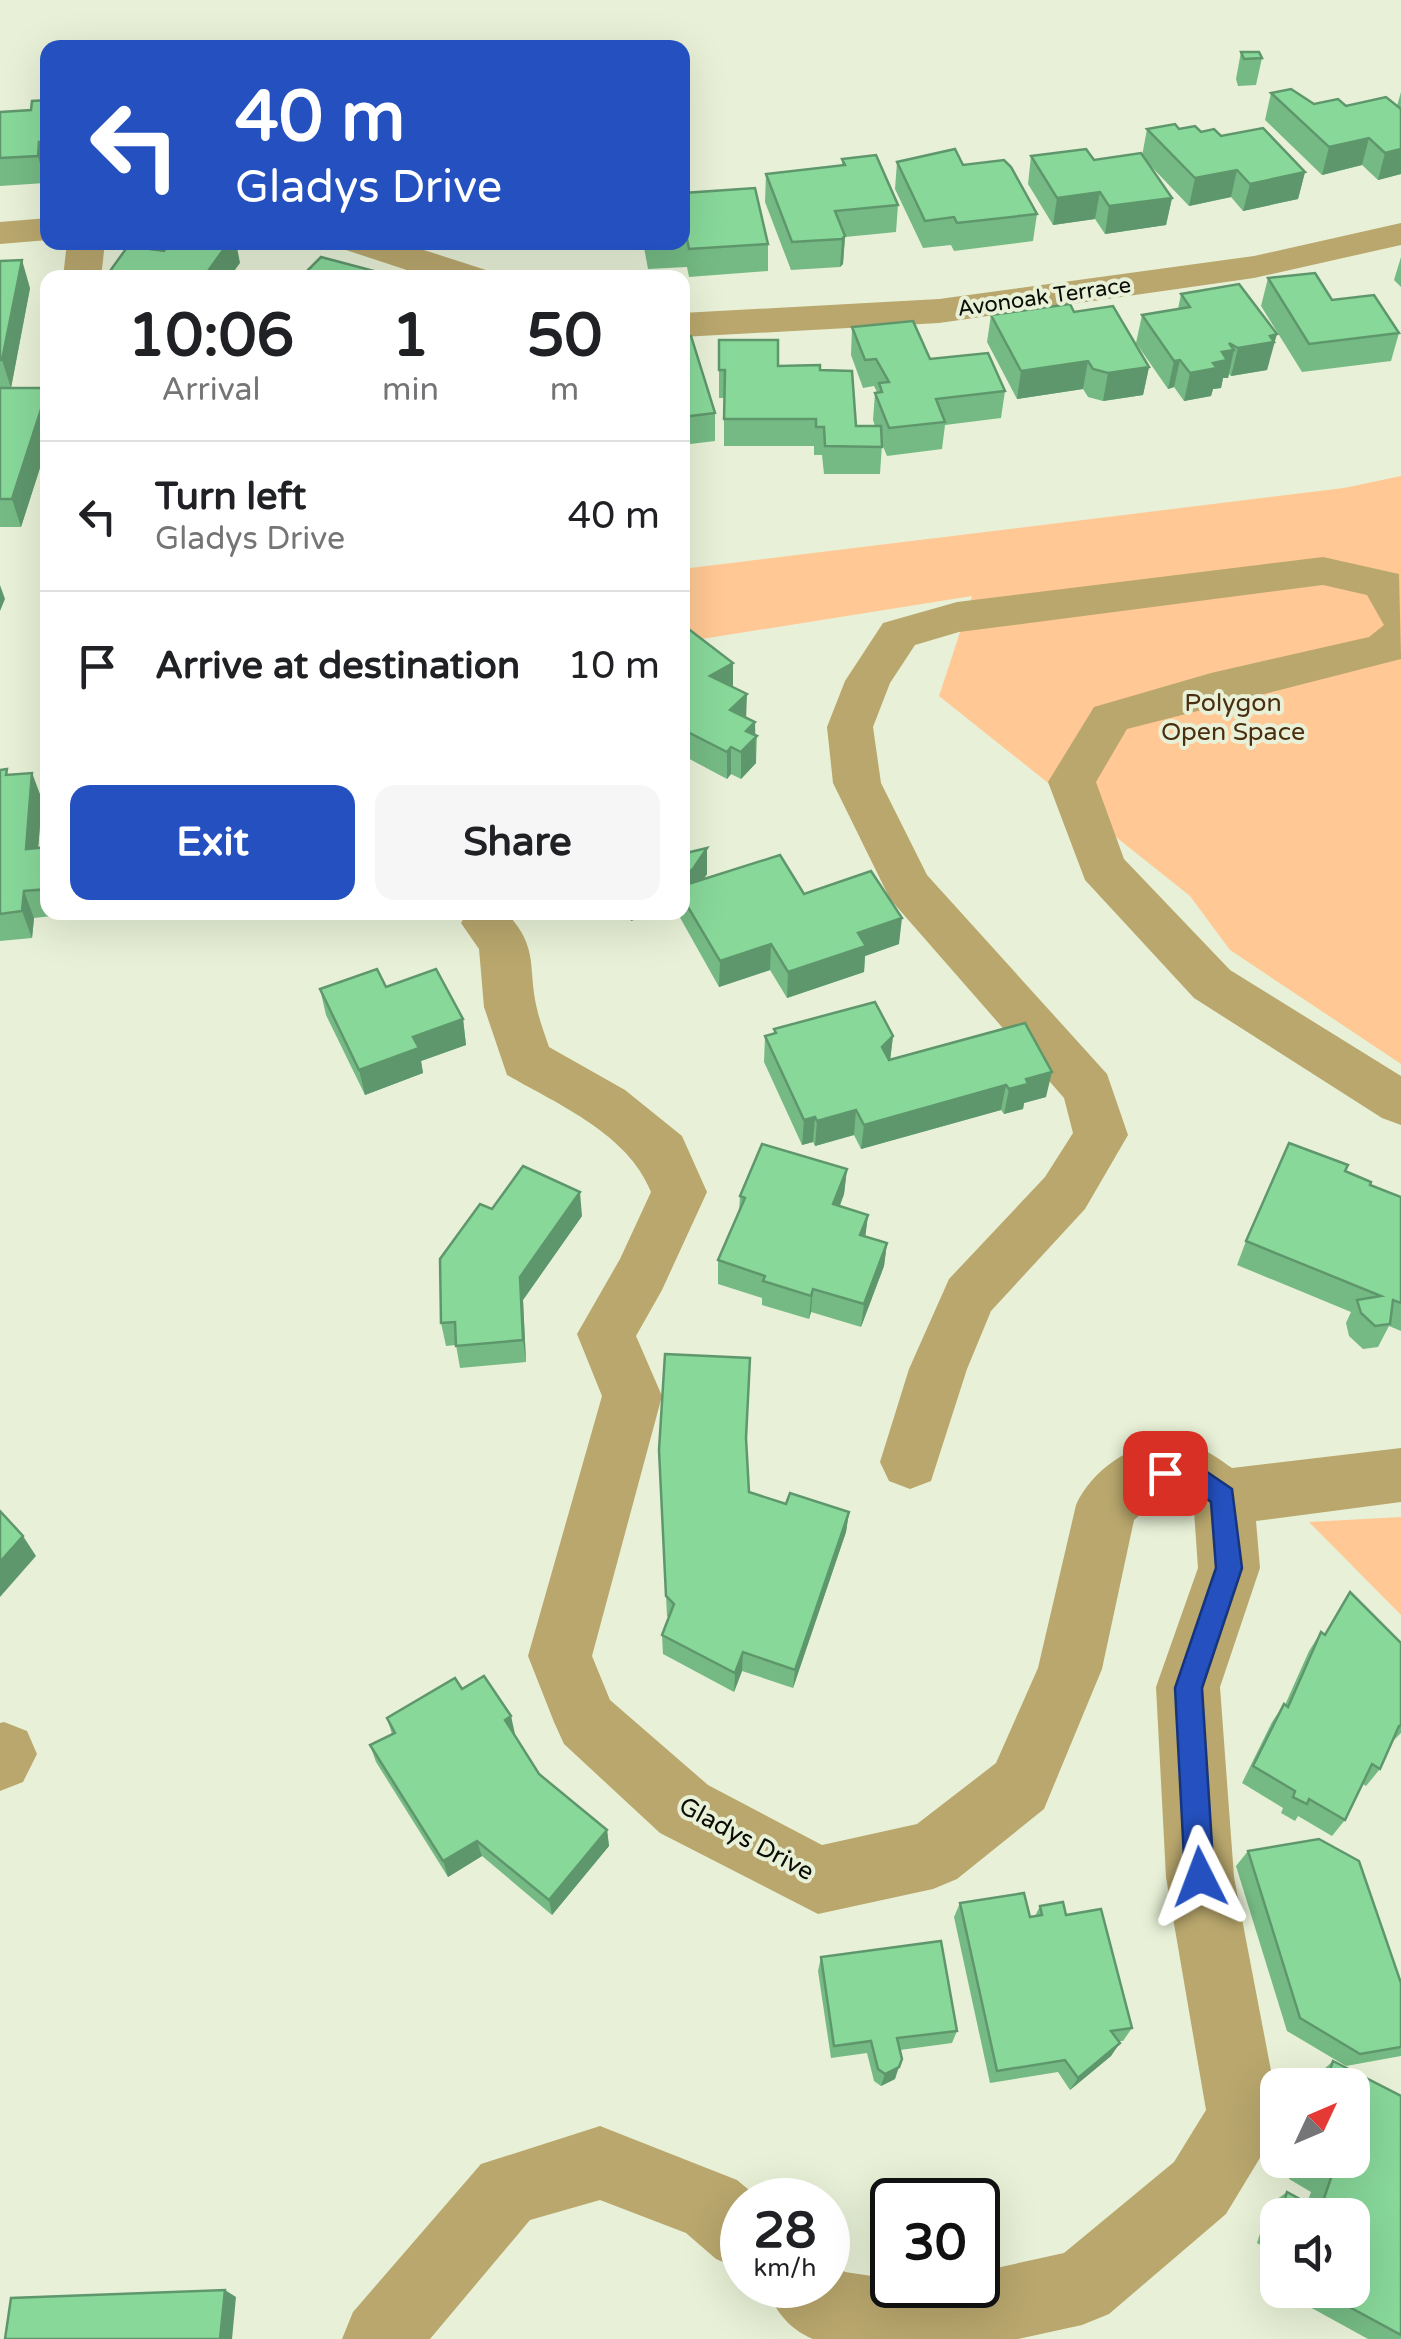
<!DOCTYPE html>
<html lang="en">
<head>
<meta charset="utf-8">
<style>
	:root { --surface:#fff; --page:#f6f6f6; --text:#202124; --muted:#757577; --line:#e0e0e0; --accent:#2451bf }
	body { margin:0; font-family:"Varela Round",sans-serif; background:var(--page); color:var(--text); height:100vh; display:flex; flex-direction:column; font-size:38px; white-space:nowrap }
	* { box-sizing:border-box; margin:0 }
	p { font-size:32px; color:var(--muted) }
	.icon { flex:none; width:55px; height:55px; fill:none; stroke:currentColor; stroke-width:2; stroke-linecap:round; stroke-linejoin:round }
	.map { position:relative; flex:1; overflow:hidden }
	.sheet { position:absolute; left:40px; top:270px; width:650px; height:650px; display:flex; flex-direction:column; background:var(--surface); border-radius:20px; box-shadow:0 10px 40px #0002 }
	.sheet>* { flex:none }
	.guide { position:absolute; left:40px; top:40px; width:650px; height:210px; border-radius:20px; box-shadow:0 10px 40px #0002; background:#2451bf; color:#fff; overflow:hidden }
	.needle { width:65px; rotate:46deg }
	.tools { position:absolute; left:1260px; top:2068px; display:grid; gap:20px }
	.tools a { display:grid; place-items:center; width:110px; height:110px; border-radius:20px; background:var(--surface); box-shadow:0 10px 40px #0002; font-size:50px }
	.speed { position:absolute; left:720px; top:2178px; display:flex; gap:20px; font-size:50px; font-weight:700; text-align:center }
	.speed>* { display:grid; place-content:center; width:130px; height:130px; border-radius:50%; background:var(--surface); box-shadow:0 10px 40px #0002; line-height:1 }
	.speed small { font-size:25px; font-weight:400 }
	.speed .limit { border:5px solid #111; border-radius:15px; background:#fff; color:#111 }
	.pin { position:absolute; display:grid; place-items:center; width:85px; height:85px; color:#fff; margin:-42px; border-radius:20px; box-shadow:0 5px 15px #0006 }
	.me { position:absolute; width:110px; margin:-55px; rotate:357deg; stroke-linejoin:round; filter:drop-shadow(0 0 8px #0008) }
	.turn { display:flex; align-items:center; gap:35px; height:210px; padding:0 30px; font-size:45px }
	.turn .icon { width:130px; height:130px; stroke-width:2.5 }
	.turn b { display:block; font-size:70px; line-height:85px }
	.eta { display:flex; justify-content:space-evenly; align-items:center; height:170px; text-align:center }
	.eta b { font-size:60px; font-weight:700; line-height:70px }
	.button { display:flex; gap:20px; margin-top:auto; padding:20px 30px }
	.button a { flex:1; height:115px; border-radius:20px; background:var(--accent); color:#fff; font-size:40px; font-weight:700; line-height:115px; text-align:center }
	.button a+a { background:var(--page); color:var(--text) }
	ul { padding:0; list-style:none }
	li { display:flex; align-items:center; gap:30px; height:150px; padding:0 30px; border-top:2px solid var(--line) }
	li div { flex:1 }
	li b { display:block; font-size:38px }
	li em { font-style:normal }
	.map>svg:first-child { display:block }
</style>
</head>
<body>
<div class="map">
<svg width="1401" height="2339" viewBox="0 0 1401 2339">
	<rect width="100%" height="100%" fill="#e8f1d7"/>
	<g fill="#ffc894">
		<path d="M1401 476V1064L1230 950 1190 896 939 696 972 596 683 642 682 569 1344 488Z"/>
		<path d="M1401 1517V1615L1309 1522Z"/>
	</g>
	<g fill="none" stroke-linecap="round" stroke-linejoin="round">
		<g fill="#b9a76d" fill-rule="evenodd">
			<path d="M48 218V240L0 244V222Z"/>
			<path d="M1401 223V245L1254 278 939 323 682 337V313L939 299 1254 256Z"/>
			<path d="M67 242H105L101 278H63Z"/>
			<path d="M340 242H399L486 270 491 278H431L346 250Z"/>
			<path d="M1323 557 1399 574 1401 659 1127 729 1096 782 1124 859 1230 970 1401 1076V1125L1382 1118 1194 998 1085 880 1048 782 1094 707 1211 673 1369 637 1384 625 1367 595 1323 585 959 632 915 645 890 683 873 727 881 783 927 875 1107 1074 1128 1135 1085 1209 991 1311 967 1369 931 1481 910 1489 889 1481 880 1462 909 1369 949 1279 1045 1177 1073 1133 1064 1098 890 899 833 783 827 727 845 681 883 623 957 602Z"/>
			<path d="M467 912H506C540 949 527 966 537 1009 540 1022 545 1035 549 1047L625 1090 682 1136 707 1192 662 1290 636 1336 662 1396 592 1656 610 1700 708 1785 822 1845 917 1824 996 1763 1038 1668 1076 1505C1094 1465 1146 1432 1192 1445 1207 1450 1219 1459 1232 1468L1401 1448V1502L1256 1521 1260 1568 1220 1687 1234 1877 1278 2107V2121L1269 2143 1226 2214 1109 2314 1082 2325 1018 2339H813C787 2328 775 2310 765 2285H828V2257L845 2272 892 2279V2285H978V2272L1064 2253 1174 2162 1206 2110 1166 1877 1156 1687 1198 1568 1194 1511 1178 1499 1156 1501 1134 1520 1102 1669 1044 1809 957 1879 933 1889 818 1914 660 1833 564 1744 554 1722 528 1656 602 1396 577 1334 620 1259 651 1192C628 1134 559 1105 507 1075L484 1007 479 949 461 923Z"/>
			<path d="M4 1722 27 1731 37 1754 23 1782 0 1791V1723Z"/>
			<path d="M600 2126 737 2180 761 2200H742V2270L716 2259 686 2233 600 2200 530 2220 430 2339H342L353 2312 481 2164Z"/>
		</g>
	</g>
	<g fill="#75ba84">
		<path d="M1241 52 1262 58 1256 85 1238 86 1236 79Z"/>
		<path d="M1401 92V174L1378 180 1362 165 1322 175 1265 120 1271 93 1314 104 1397 106Z"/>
		<path d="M48 100V169L45 183 0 186V112L31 110Z"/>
		<path d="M1147 129 1201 132 1221 136 1305 172 1298 199 1243 211 1231 197 1189 206 1145 160 1172 198 1166 225 1105 234 1095 219 1053 225 1028 184 1031 156 1094 160 1142 156Z"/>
		<path d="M842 159 898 205 896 232 845 237 843 264 840 267 791 270 765 202 766 174 842 166Z"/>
		<path d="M897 162 963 165 1037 214 1033 241 954 251 951 245 923 248 895 189Z"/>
		<path d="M684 193 768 244V271L689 277 687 267 648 269 643 242H682Z"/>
		<path d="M1401 257V287L1394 280Z"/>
		<path d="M0 261 30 288 11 388H48V443L21 527H0Z"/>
		<path d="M1268 278 1332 300 1399 333 1391 361 1302 372 1261 306Z"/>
		<path d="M1181 294 1270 362H1269L1267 370 1231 376 1229 374 1228 378H1223L1221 388 1213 389 1211 396 1184 401 1174 387 1168 389 1136 343 1142 315 1178 309Z"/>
		<path d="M1074 312 1149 367 1143 395 1103 401 1088 397 1083 389 1017 399 987 342 991 315Z"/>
		<path d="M852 327 1005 391 1001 418 945 425 942 449 887 456 882 444 880 474H824L822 455H814V446H724V398H719V340L778 366 820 370 856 426H875L873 420 875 393 877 392 874 386 863 388 851 355Z"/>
		<path d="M682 337 715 413V441L682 445Z"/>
		<path d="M48 624V654L42 639Z"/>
		<path d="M682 624 733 663V687L746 718 755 722V736H757L756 763 741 779 731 774 727 779 682 755Z"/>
		<path d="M0 770 9 775 32 773 42 800 38 848 48 847V912H87L34 918 32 938 0 941Z"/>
		<path d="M707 848V874L703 880 804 894 899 944 865 956 864 972 787 998 770 970 719 987 678 914V912H682V854Z"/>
		<path d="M386 987 463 1019 466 1045 421 1061 423 1073 365 1095 326 1015 320 989Z"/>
		<path d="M1025 1023 1046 1097 1024 1103 1023 1109 1004 1114 1001 1110 861 1149 854 1135 815 1146 813 1142 802 1145 764 1062 765 1036 774 1034V1029L893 1036 890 1060Z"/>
		<path d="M847 1169 844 1194 840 1206 868 1215 865 1236 887 1243 884 1266 861 1327 811 1312 809 1319 762 1305V1298L718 1284V1260L739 1212 740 1196Z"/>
		<path d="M1345 1171 1370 1185 1401 1197V1331L1389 1326 1378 1347 1363 1349 1349 1336 1346 1323 1351 1312 1237 1265 1246 1241Z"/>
		<path d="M492 1209 582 1216 523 1300 526 1362 460 1368 456 1345 446 1346 441 1323Z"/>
		<path d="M746 1441 749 1492 786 1504 849 1512 846 1532 793 1688 742 1671 734 1692 663 1654 662 1635 669 1618 667 1616 659 1450Z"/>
		<path d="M1321 1632 1325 1634 1401 1643V1733L1391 1743 1380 1769 1366 1786 1363 1784 1345 1820 1332 1836 1298 1816 1295 1821 1281 1813 1283 1808 1242 1783 1272 1722 1284 1704 1285 1705 1309 1651Z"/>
		<path d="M462 1689 511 1716 514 1735 539 1774 607 1830 609 1846 552 1915 482 1856 448 1877 376 1762 370 1745 392 1734 387 1718Z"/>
		<path d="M1248 1851 1401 1983V2056L1346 2066 1287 2031 1236 1866Z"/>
		<path d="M960 1903 1030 1917 1035 1916 1040 1906 1066 1915 1132 2028 1123 2041H1119L1111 2056 1070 2090 1058 2072 990 2083 954 1917Z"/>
		<path d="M821 1957 957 2031 952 2043 900 2050 895 2079 881 2086 874 2081 867 2053 831 2058 818 1971Z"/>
		<path d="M1333 2061 1401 2096V2339H1368L1279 2290H1352V2215H1278V2255L1257 2243 1269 2205 1287 2192 1307 2203 1311 2192 1289 2179 1296 2160H1352V2085H1311L1314 2078Z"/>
	</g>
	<g fill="#5f976c">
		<path d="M1369 138 1362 165 1322 175 1329 147Z"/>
		<path d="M39 142 46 170 45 183 38 156Z"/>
		<path d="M1401 149V174L1378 180 1385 153Z"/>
		<path d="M1237 170 1231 197 1189 206 1195 178Z"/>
		<path d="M1305 172 1298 199 1243 211 1250 184Z"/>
		<path d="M1100 192 1095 219 1053 225 1057 198Z"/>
		<path d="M1172 198 1166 225 1105 234 1109 206Z"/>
		<path d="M845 236 843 264 840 267 842 239Z"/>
		<path d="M229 242H236L240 263 229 278H203Z"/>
		<path d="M22 260 30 288 11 388 2 360Z"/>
		<path d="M1277 334 1267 370 1231 376 1238 348Z"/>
		<path d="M1234 350 1228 378H1223L1221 388 1213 389 1211 396 1184 401 1190 373 1222 352Z"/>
		<path d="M1180 360 1174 387 1168 389 1174 361Z"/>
		<path d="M1088 361 1083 389 1017 399 1021 371Z"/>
		<path d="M1149 367 1143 395 1103 401 1108 373Z"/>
		<path d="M48 390V443L21 527 12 499Z"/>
		<path d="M0 585 5 599 0 611Z"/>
		<path d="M733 663V690L710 676Z"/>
		<path d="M747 694 746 721 730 710Z"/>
		<path d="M755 722 756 763 741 779V752L746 731Z"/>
		<path d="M731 747V774L727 779V752Z"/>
		<path d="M32 773 42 800 36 876 26 849Z"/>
		<path d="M707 848V874L693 895 682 897V876Z"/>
		<path d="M24 891 34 918 32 938 22 911Z"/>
		<path d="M630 912H658L631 921Z"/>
		<path d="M902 918 899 944 865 956 864 972 787 998 788 972 858 933Z"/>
		<path d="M771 944 770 970 719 987 720 961Z"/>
		<path d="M463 1019 466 1045 421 1061 423 1073 365 1095 359 1070 413 1037Z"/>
		<path d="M893 1036 890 1061 882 1047Z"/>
		<path d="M1052 1072 1046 1097 1024 1103 1023 1109 1004 1114 1009 1089 1026 1079Z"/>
		<path d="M1006 1085 1001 1110 861 1149 864 1125Z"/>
		<path d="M856 1110 854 1135 815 1146 817 1121Z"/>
		<path d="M815 1117 813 1142 802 1145 804 1120Z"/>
		<path d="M847 1169 844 1194 831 1228 833 1204Z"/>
		<path d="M580 1192 582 1216 523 1300 526 1362 523 1340 520 1277Z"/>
		<path d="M868 1215 865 1239 860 1235Z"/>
		<path d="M887 1243 884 1266 861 1327 864 1304Z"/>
		<path d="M813 1289 811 1312 809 1319 811 1296Z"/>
		<path d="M849 1512 846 1532 793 1688 795 1670Z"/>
		<path d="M23 1536 36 1556 0 1597V1562Z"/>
		<path d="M743 1652 742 1671 734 1692 735 1673Z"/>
		<path d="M511 1716 515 1734 509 1737 505 1720Z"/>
		<path d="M607 1830 609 1846 552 1915 549 1900Z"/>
		<path d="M477 1841 482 1856 448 1877 443 1861Z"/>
		<path d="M1120 2043 1111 2056 1070 2090 1078 2078Z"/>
		<path d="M899 2067 895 2079 881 2086 885 2074Z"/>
		<path d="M225 2290 236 2297 232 2339H220Z"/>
	</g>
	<g fill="#88d89a" stroke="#5f976c" stroke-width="2.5">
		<path d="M1241 52H1259L1262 58 1244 59Z"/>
		<path d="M1291 89 1314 104 1338 99 1346 106 1386 97 1401 109V149L1385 153 1369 138 1329 147 1271 93Z"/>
		<path d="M48 100V142H39L38 156 0 158V112L31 110 32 101Z"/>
		<path d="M1175 124 1179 129 1195 126 1201 132 1214 129 1221 136 1263 128 1305 172 1250 184 1237 170 1195 178 1147 129Z"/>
		<path d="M955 149 963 165 1004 160 1011 167 1037 214 957 223 954 217 925 221 897 162Z"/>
		<path d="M1086 149 1094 160 1141 153 1172 198 1109 206 1100 192 1057 198 1031 156Z"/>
		<path d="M876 155 898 205 835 211 845 236 842 239 792 242 766 174 845 165 842 159Z"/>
		<path d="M755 188 768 244 689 249 687 239H682V203H686L684 193Z"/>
		<path d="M170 242H229L203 278H105L128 246 164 251Z"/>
		<path d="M321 257 389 275 387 278H300Z"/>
		<path d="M22 260 2 360H0V261Z"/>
		<path d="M1315 273 1332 300 1374 295 1399 333 1309 344 1268 278Z"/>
		<path d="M1239 284 1277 334 1270 336 1274 342 1238 348 1229 343 1234 350 1222 352 1227 360 1213 363 1217 368 1190 373 1180 360 1174 361 1142 315 1190 307 1181 294Z"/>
		<path d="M1070 304 1074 312 1113 306 1149 367 1108 373 1093 369 1088 361 1021 371 991 315Z"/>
		<path d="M913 321 930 359 988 353 1005 391 936 399 945 422 889 428 875 393 882 392 879 383 889 382 876 359 865 360 852 327Z"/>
		<path d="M691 336 715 413 682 417V337Z"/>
		<path d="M719 340H778V366L820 365V370L852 371 856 426H881L882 447 825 446 824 427H816V419H724L725 370H719Z"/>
		<path d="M0 388H48L12 499H0Z"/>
		<path d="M48 624V639H42Z"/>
		<path d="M682 624 733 663 710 676 747 694 730 710 755 722 746 731 757 736 741 752 731 747 727 752 682 729Z"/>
		<path d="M7 769 6 775 32 773 26 849 48 847V889L24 891 22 911 0 914V770Z"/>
		<path d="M707 848 693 869 682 876V854Z"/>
		<path d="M780 855 804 894 871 871 902 918 858 933 866 946 788 972 771 944 720 961 682 897V886Z"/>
		<path d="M377 969 386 987 436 969 463 1019 413 1037 419 1048 359 1070 320 989Z"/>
		<path d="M875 1002 893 1036 882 1047 889 1060 1025 1023 1052 1072 1026 1079 1028 1084 1009 1089 1006 1085 864 1125 856 1110 817 1121 815 1117 804 1120 765 1036 776 1033 774 1029Z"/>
		<path d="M1289 1143 1348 1165 1345 1171 1371 1182 1370 1185 1401 1197V1303L1393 1300 1390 1324 1375 1326 1361 1313 1357 1300 1381 1296 1246 1241Z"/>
		<path d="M762 1144 847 1169 833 1204 868 1215 860 1235 887 1243 864 1304 813 1289 811 1296 763 1281 765 1276 718 1260 745 1198 740 1196Z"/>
		<path d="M523 1166 580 1192 520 1277 523 1340 456 1346 455 1322 441 1323 440 1259 480 1204 492 1209Z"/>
		<path d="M665 1354 750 1358 746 1438 749 1492 786 1504 790 1493 849 1512 795 1670 743 1652 735 1673 662 1635 674 1604 666 1596 659 1450Z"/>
		<path d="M0 1511 23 1536 0 1562Z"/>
		<path d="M1350 1592 1401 1643V1726H1399L1380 1769 1372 1764 1345 1820 1309 1799 1307 1804 1293 1797 1295 1791 1253 1766 1284 1704 1288 1707 1321 1632 1325 1635Z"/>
		<path d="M484 1676 511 1716 505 1720 539 1774 607 1830 549 1900 477 1841 443 1861 370 1745 395 1733 387 1718 455 1678 462 1689Z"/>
		<path d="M1319 1839 1359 1861 1401 1983V2047L1360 2054 1300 2018 1248 1851Z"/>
		<path d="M1024 1893 1030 1917 1042 1915 1040 1906 1063 1902 1066 1915 1101 1909 1132 2028 1111 2031 1120 2043 1078 2078 1065 2060 997 2071 960 1903Z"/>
		<path d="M941 1941 957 2031 897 2038 902 2059 899 2067 885 2074 878 2069 871 2041 834 2046 821 1957Z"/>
		<path d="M1333 2061 1401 2096V2335L1318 2290H1352V2215H1280L1287 2192 1320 2210 1331 2178 1308 2165 1310 2160H1352V2085H1325Z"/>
		<path d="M225 2290 220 2339H5L11 2298Z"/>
	</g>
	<path fill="#2451bf" stroke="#17357c" stroke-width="2.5" d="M1188 1459 1232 1489 1242 1568 1202 1688 1214 1877 1209 1887 1200 1891 1190 1887 1185 1877 1175 1688 1216 1568 1211 1502 1184 1482 1156 1481 1152 1473 1156 1465Z"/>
	<g text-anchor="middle" stroke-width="8" stroke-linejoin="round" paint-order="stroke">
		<g font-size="22" fill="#0a0c05" stroke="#e8f1d7">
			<text transform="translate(1044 296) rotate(-8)" y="8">Avonoak Terrace</text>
		</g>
		<g font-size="25" fill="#4a2e10" stroke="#e8f1d7">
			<text x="1233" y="711">Polygon<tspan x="1233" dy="29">Open Space</tspan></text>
		</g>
		<g font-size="25" fill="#0a0c05" stroke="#e8f1d7">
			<text transform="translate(747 1838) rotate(28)" y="9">Gladys Drive</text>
		</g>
	</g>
</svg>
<div class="tools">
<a><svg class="needle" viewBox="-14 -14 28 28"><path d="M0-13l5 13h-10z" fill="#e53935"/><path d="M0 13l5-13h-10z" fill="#757577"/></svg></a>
<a><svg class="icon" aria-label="sound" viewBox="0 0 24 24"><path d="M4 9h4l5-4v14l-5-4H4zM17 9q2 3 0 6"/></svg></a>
</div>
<div class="speed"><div>28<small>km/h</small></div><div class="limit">30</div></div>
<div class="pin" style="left:1165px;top:1473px;background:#d93025"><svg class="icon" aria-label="arrive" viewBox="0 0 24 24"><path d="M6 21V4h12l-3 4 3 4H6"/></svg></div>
<svg class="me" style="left:1200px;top:1877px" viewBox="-20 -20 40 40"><path d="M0-17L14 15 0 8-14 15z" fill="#2451bf" stroke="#fff" stroke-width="4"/></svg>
<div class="guide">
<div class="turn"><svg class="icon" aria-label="left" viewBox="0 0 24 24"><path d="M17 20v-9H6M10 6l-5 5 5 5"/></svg><div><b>40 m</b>Gladys Drive</div></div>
</div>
<section class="sheet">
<div class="eta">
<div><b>10:06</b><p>Arrival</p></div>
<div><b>1</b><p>min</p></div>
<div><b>50</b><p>m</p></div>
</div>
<ul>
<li><svg class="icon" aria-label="left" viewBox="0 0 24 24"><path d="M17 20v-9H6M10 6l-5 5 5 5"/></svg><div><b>Turn left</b><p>Gladys Drive</p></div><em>40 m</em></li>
<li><svg class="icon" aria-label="arrive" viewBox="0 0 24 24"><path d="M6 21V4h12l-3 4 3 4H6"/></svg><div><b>Arrive at destination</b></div><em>10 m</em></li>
</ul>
<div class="button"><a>Exit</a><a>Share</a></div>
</section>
</div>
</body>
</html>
